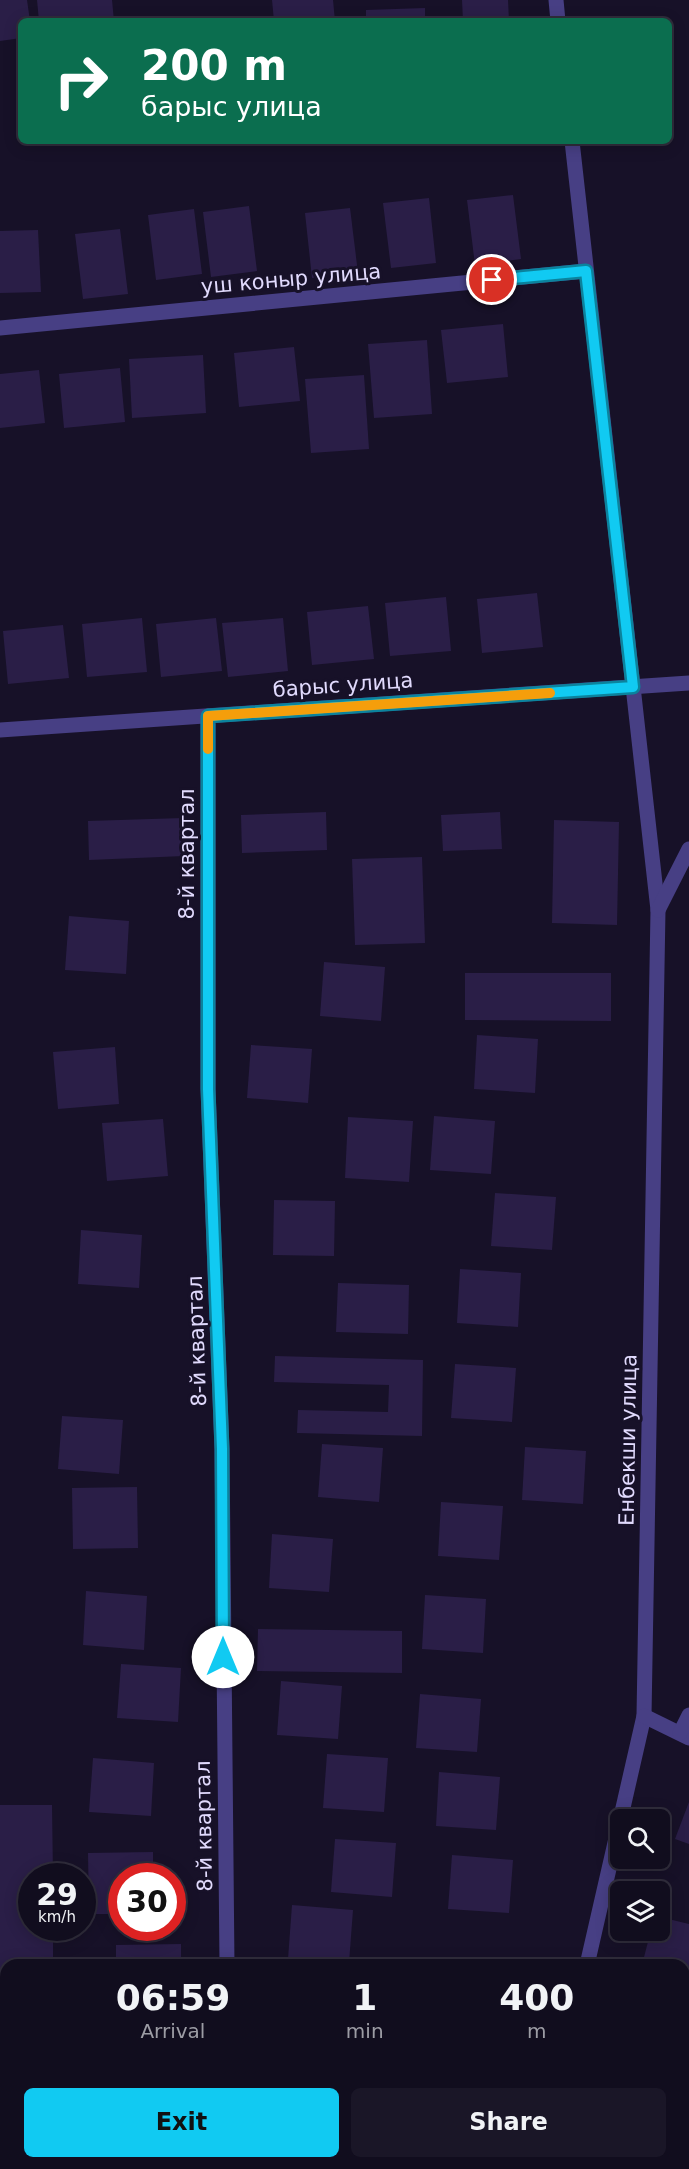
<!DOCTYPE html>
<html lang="en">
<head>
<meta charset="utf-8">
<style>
	:root { --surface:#110d1e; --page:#1a1627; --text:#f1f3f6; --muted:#9c9ca4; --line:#302d3c; --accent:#11caf2 }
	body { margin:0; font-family:"DejaVu Sans",sans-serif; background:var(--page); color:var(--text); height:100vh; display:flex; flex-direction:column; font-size:22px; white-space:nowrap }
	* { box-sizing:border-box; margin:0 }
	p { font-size:20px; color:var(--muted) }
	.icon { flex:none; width:33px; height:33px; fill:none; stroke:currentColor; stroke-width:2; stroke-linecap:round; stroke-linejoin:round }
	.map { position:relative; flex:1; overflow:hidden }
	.side { position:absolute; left:0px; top:1959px; width:690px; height:210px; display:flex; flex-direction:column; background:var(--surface); border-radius:18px 18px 0 0; box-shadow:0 3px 15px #0003,0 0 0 2px var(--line) }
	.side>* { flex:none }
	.hud { position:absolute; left:18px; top:18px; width:654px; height:126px; border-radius:9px; box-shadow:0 3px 15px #0003,0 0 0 2px var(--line); background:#0b6e4f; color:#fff; overflow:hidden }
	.buttons { position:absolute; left:610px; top:1809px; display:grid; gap:12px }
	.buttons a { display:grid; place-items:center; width:60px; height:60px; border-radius:9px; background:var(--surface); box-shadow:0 3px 15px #0003,0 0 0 2px var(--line); font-size:30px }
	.speed { position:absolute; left:18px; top:1863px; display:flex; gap:12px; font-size:30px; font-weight:700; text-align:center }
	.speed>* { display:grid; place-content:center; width:78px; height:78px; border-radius:50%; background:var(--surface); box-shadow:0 3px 15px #0003,0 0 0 2px var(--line); line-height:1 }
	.speed small { font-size:15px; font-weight:400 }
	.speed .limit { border:9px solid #d22; background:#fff; color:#111 }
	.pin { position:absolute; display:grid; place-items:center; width:51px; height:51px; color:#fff; margin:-26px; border:3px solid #fff; border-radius:50%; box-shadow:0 2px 6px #0007 }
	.me { position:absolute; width:66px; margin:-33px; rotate:0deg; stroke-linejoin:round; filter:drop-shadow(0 0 4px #0008) }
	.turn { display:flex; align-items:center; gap:21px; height:126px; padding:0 24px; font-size:27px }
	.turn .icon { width:78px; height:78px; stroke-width:2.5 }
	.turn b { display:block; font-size:42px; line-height:51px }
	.eta { display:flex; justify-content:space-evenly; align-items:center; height:102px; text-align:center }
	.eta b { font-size:36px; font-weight:800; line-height:42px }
	.action { display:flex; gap:12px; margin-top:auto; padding:12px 24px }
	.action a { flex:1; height:69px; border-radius:9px; background:var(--accent); color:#111; font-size:24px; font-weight:800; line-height:69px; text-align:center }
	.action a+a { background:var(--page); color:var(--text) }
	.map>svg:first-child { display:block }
</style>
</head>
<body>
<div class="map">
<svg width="689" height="2169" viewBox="0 0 689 2169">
	<rect width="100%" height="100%" fill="#171128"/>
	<g fill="#2a1e47">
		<path d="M0 0H27L30 21H21V38L0 41Z"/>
		<path d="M37 0H112L114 21H39Z"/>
		<path d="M272 0H333L335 21H274Z"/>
		<path d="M462 0H508L509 21H463Z"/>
		<path d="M425 8V21H366V10Z"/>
		<path d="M513 195 521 259 475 265 467 200Z"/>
		<path d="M429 198 436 263 391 268 383 203Z"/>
		<path d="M249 206 257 271 211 277 203 212Z"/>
		<path d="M350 208 358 273 312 278 305 213Z"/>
		<path d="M194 209 202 274 156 280 148 215Z"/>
		<path d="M120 229 128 294 83 299 75 234Z"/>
		<path d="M38 230 41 292 0 293V231Z"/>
		<path d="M503 324 508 377 447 383 441 330Z"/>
		<path d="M427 340 432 414 374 418 368 344Z"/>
		<path d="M294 347 300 401 239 407 234 353Z"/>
		<path d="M203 355 206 413 132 418 129 359Z"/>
		<path d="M120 368 125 422 64 428 59 374Z"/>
		<path d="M39 370 45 423 0 428V374Z"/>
		<path d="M364 375 369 449 311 453 305 379Z"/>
		<path d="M537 593 543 647 482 653 477 599Z"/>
		<path d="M446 597 451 651 390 656 385 603Z"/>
		<path d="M368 606 374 659 312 665 307 612Z"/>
		<path d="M142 618 147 672 87 677 82 624Z"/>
		<path d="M216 618 222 671 161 677 156 624Z"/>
		<path d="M283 618 288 671 228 677 222 623Z"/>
		<path d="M63 625 69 678 8 684 3 631Z"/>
		<path d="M326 812 327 850 242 853 241 815Z"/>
		<path d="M500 812 502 849 443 851 441 815Z"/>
		<path d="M183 818 184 856 89 860 88 821Z"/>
		<path d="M554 820 619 822 617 925 552 923Z"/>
		<path d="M422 857 425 943 355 945 352 859Z"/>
		<path d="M69 916 129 921 126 974 65 970Z"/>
		<path d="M324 962 385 967 381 1021 320 1016Z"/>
		<path d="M465 973H611V1021L465 1020Z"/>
		<path d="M477 1035 538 1039 535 1093 474 1089Z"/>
		<path d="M251 1045 312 1049 308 1103 247 1098Z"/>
		<path d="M115 1047 119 1104 58 1109 53 1052Z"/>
		<path d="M434 1116 495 1121 491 1174 430 1170Z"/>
		<path d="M348 1117 413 1121 409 1182 345 1178Z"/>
		<path d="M163 1119 168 1176 107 1181 102 1123Z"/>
		<path d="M495 1193 556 1197 552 1250 491 1246Z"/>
		<path d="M274 1200 335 1201 334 1256 273 1255Z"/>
		<path d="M81 1230 142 1235 139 1288 78 1284Z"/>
		<path d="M460 1269 521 1273 518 1327 457 1323Z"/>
		<path d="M338 1283 409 1285 408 1334 336 1332Z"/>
		<path d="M275 1356 423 1360 422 1436 297 1433 298 1410 388 1412 389 1385 274 1382Z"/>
		<path d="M455 1364 516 1368 512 1422 451 1418Z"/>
		<path d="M62 1416 123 1420 119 1474 58 1469Z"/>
		<path d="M322 1444 383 1448 379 1502 318 1497Z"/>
		<path d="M525 1447 586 1451 583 1504 522 1500Z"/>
		<path d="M137 1487 138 1548 73 1549 72 1488Z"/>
		<path d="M441 1502 503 1506 499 1560 438 1556Z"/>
		<path d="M272 1534 333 1539 329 1592 269 1588Z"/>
		<path d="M86 1591 147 1596 144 1650 83 1645Z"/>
		<path d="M425 1595 486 1599 483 1653 422 1649Z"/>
		<path d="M258 1629 402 1631V1673L257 1671Z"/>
		<path d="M121 1664 181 1668 178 1722 117 1718Z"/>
		<path d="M281 1681 342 1686 338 1739 277 1735Z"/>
		<path d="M420 1694 481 1699 477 1752 416 1748Z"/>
		<path d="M327 1754 388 1758 384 1812 323 1808Z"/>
		<path d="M93 1758 154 1763 151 1816 89 1812Z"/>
		<path d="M439 1772 500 1777 496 1830 436 1826Z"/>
		<path d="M689 1802V1844L675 1839Z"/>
		<path d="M0 1805H52L53 1876H32V1928H53V1965H6V2014H0Z"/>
		<path d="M335 1839 396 1843 392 1897 331 1892Z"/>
		<path d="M153 1852V1876H122V1914H89L88 1853Z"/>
		<path d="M452 1855 513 1860 509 1913 448 1909Z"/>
		<path d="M292 1905 353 1910 349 1963 288 1959Z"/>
		<path d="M660 1917 689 1924V1987L684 1986V1965H642L651 1930H660Z"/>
		<path d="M181 1944V1965H116V1945Z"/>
	</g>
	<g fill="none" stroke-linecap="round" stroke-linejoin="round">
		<g stroke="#473f84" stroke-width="15">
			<path d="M556 0 558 21"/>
			<path d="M572 141 658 910 644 1716 587 1965"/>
			<path d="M0 328 586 271"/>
			<path d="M208 716V1089L222 1449 227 1965"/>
			<path d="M0 730 689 683"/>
			<path d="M658 910 689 849"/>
			<path d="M644 1716 689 1738"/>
			<path d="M680 1733 689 1715"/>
			<path d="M0 2137H6"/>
			<path d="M294 2163 360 2169"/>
			<path d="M539 2169 541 2163"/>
		</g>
	</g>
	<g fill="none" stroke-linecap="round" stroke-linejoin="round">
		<g stroke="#0b839d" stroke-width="15">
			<path id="route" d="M223 1657 222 1449 208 1089V716L633 687 586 271 492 280"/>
		</g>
		<use href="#route" stroke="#11caf2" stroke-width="10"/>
		<path stroke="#f59e0b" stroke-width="10" d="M208 749V716L550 693"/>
	</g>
	<g text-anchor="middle" stroke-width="6" stroke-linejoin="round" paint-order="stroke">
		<g font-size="21" fill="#e1dafd" stroke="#171128">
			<text transform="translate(291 279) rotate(-5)" y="7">уш коныр улица</text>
			<text transform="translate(343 685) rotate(-4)" y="7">барыс улица</text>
			<text transform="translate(187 854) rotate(-90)" y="7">8-й квартал</text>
			<text transform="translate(197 1341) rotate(-92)" y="7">8-й квартал</text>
			<text transform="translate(628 1440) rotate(-89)" y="7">Енбекши улица</text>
			<text transform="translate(204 1826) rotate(-91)" y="7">8-й квартал</text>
		</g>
	</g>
</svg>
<div class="buttons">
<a><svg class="icon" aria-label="search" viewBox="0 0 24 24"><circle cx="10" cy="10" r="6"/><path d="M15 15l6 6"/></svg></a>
<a><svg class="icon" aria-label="layers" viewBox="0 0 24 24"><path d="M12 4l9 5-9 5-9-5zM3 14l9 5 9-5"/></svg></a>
</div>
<div class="speed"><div>29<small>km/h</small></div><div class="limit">30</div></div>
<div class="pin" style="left:492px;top:280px;background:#d93025"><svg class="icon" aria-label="arrive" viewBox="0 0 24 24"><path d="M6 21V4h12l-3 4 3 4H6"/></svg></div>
<svg class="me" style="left:223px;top:1657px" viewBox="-20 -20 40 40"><circle r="19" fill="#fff"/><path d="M0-13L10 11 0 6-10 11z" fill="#11caf2"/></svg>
<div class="hud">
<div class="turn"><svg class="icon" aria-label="right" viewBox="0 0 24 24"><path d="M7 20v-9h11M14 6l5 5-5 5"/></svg><div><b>200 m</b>барыс улица</div></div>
</div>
<section class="side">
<div class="eta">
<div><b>06:59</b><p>Arrival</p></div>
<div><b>1</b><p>min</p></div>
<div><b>400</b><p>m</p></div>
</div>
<div class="action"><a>Exit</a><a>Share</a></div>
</section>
</div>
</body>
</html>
